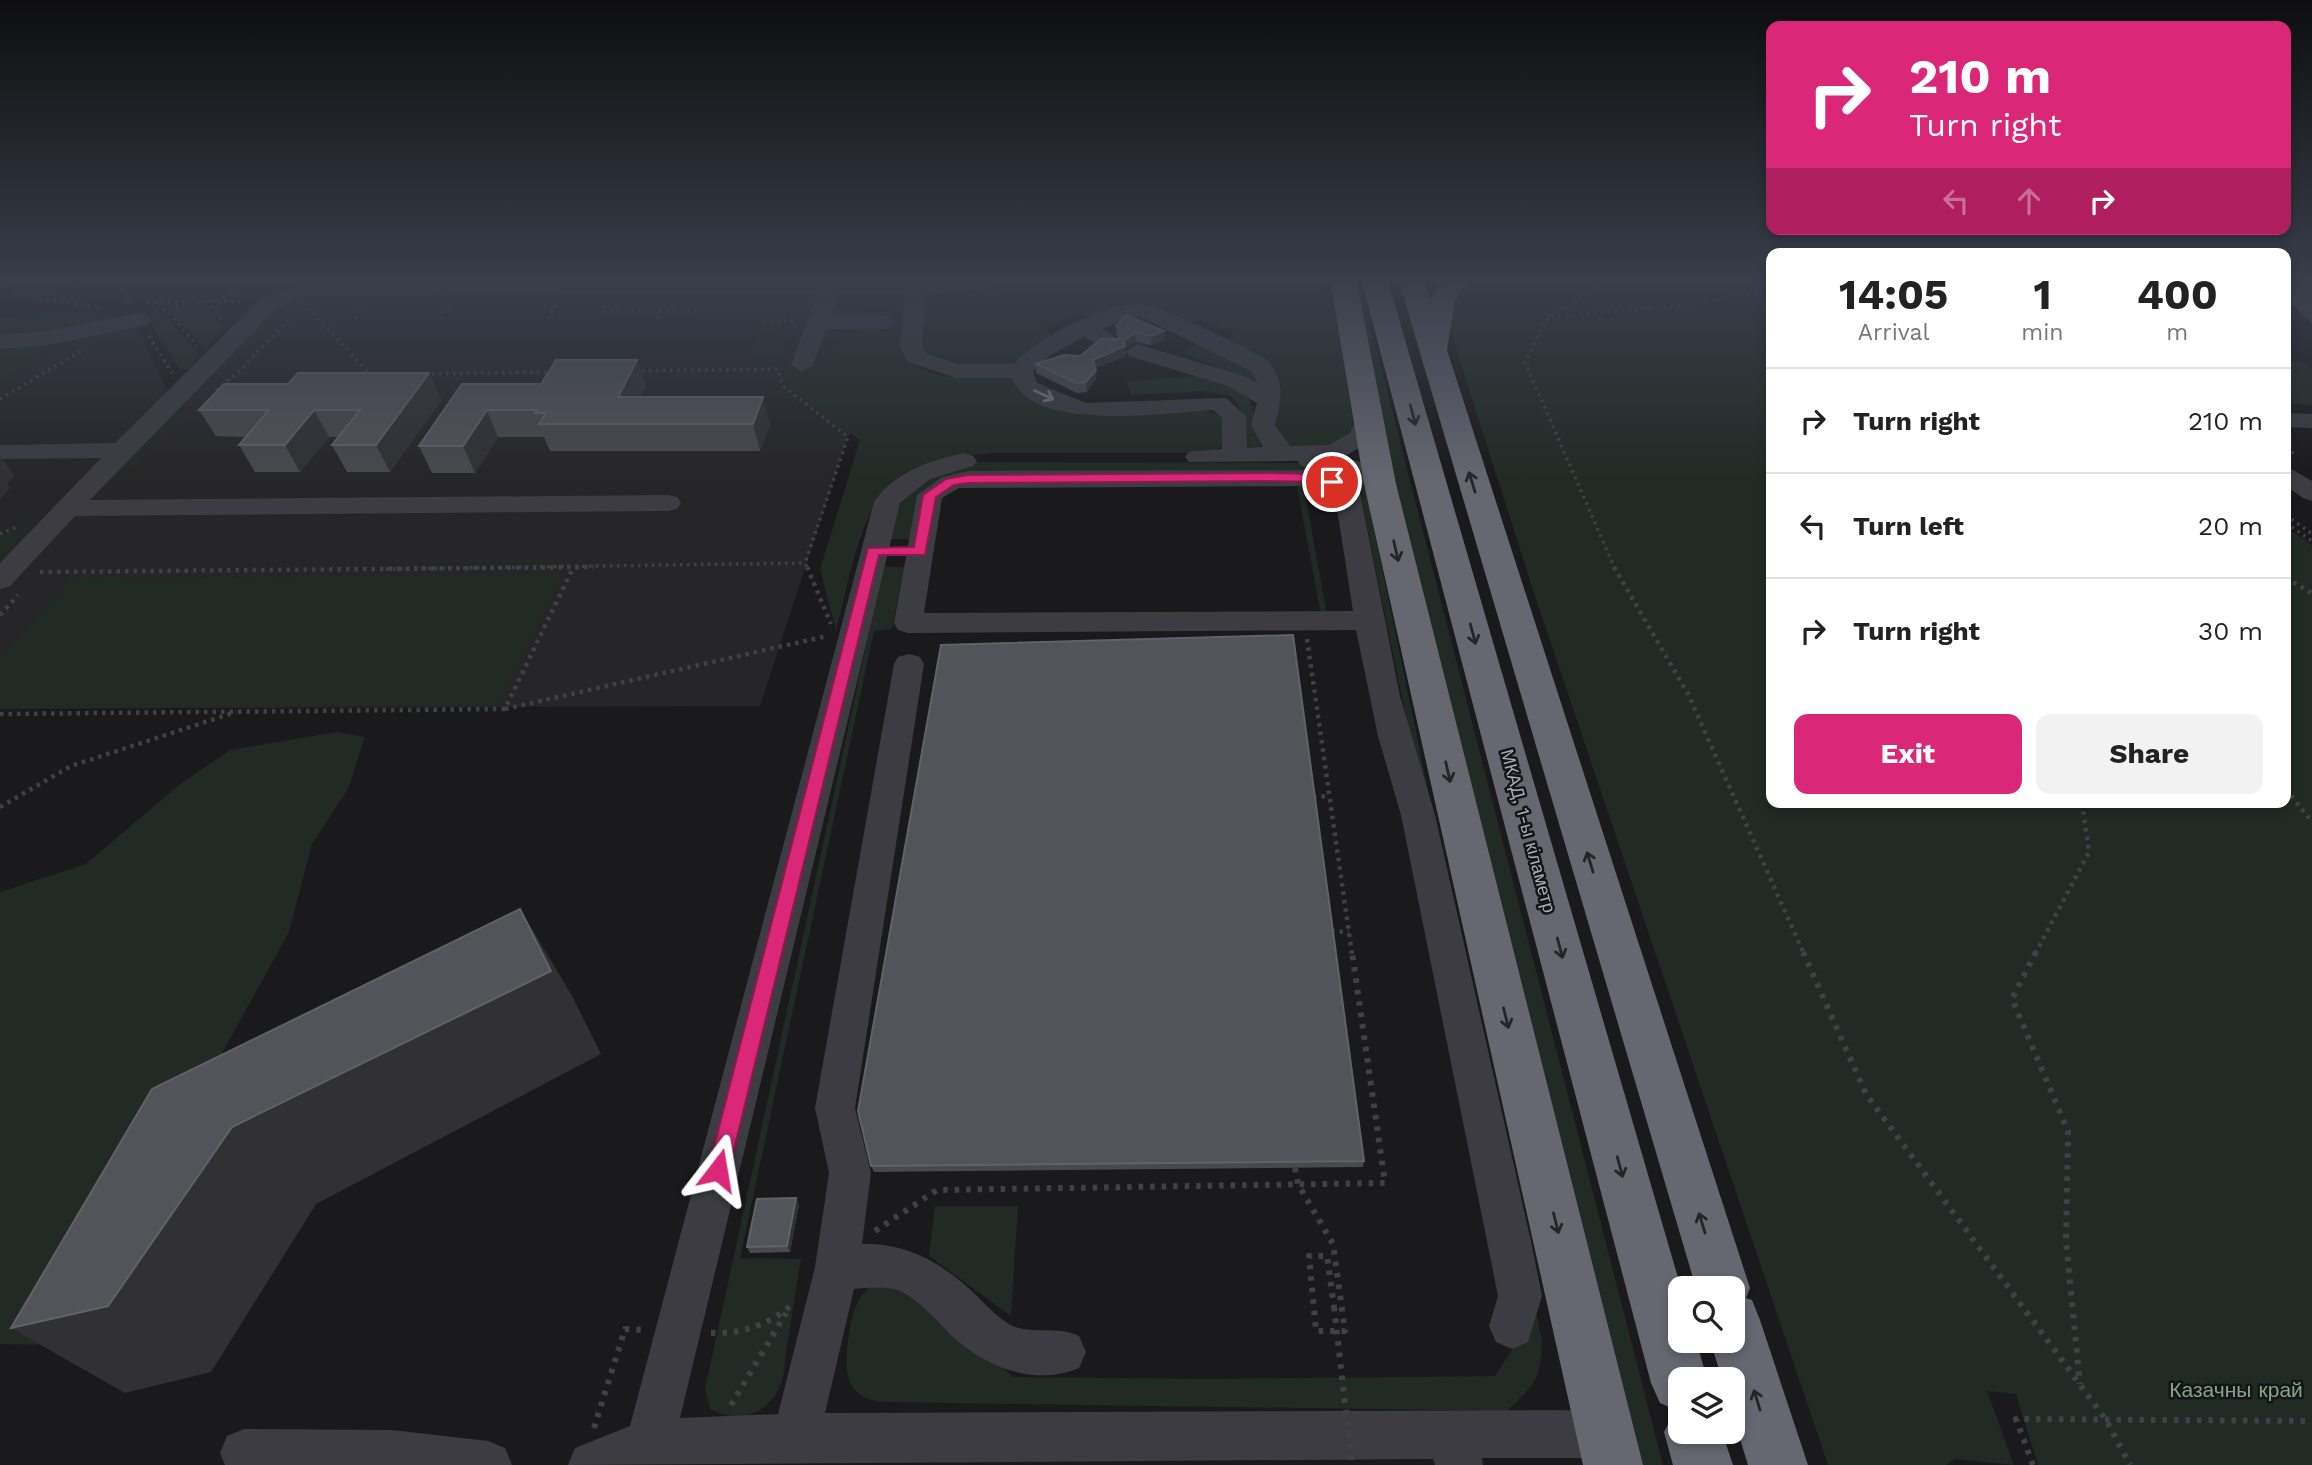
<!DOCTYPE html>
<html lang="en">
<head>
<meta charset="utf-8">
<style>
	:root { --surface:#fff; --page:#f2f2f2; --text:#222; --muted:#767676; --line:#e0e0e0; --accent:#db2777 }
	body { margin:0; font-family:"Work Sans",sans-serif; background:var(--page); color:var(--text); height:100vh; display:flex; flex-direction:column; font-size:26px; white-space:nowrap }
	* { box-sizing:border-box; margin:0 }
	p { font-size:23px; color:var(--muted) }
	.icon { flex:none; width:38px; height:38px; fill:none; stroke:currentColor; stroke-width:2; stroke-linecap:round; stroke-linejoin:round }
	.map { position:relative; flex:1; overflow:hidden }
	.sheet { position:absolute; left:1766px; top:248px; width:525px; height:560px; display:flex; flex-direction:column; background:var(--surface); border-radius:14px; box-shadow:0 4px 10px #0003 }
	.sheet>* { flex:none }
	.hud { position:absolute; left:1766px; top:21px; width:525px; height:214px; border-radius:14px; box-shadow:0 4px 10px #0003; background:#db2777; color:#fff; overflow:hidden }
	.controls { position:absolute; left:1668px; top:1276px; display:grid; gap:14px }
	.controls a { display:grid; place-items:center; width:77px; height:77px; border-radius:14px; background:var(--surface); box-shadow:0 4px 10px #0003; font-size:35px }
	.pin { position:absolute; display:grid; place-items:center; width:60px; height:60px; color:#fff; margin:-30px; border:4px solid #fff; border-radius:50%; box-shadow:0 2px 7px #0007 }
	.me { position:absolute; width:77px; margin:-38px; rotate:14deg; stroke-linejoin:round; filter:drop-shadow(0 0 5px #0008) }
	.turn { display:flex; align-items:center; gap:24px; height:147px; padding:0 28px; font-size:32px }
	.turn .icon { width:91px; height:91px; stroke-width:2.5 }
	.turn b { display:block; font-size:49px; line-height:60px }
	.lanes { display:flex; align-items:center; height:66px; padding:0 28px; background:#0003; justify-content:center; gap:35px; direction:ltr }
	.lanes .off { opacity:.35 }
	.eta { display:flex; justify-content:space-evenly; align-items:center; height:119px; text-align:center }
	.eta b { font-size:42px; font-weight:700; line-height:49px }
	.button { display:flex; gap:14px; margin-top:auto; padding:14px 28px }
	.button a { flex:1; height:80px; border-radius:14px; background:var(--accent); color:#fff; font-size:28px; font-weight:700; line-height:80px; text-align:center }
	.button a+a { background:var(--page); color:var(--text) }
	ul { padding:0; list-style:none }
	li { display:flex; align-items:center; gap:21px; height:105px; padding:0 28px; border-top:2px solid var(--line) }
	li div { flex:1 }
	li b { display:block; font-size:26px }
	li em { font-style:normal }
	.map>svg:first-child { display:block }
</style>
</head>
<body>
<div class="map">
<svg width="2312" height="1465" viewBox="0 0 2312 1465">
	<rect width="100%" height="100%" fill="#1a191b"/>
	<path fill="#262528" d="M324 278H906L902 341 848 437 760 706 0 709V386L73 329 132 318 172 400 259 313Z"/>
	<g fill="#212a24">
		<path d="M1033 278H1309L1336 307 1354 430 1344 445 1291 451 1270 434C1288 370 1284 368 1224 342L1234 334 1199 319 1187 326 1133 304 1116 305V309L1090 317 1082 313 1046 327 1051 335 1015 367C991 367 939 372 923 351L922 301 928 295 996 290Z"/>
		<path d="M1351 278H1358L1663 1465H1622L1352 304Z"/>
		<path d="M1471 278H1771V803H2286V527L2312 545V1465H2038L2016 1394 1987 1391 2014 1465 1955 1459 1946 1465H1828L1532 587 1448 323 1457 292Z"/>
		<path d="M831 299C857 299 886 292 906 311L908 361C938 384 980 377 1016 377L1017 388C1074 435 1142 408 1208 411L1224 418 1223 446 1209 453H992C965 456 932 459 907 472 860 496 849 584 836 631L820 569 860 440 787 386 784 381 786 369 831 365 840 337 835 332C845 330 887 333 901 332L903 310 859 311 845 318H829Z"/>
		<path d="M555 301 545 317H445L457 302Z"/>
		<path d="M561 301H602L594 315 553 316Z"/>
		<path d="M352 302 349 318H326L308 303Z"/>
		<path d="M368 302H447L436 317 364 318Z"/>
		<path d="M192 303 204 304 225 328 205 349 170 310Z"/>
		<path d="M704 306 817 308 813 319H770V316L699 315Z"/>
		<path d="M268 309 278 320 230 370H212Z"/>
		<path d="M69 312 132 318 73 329 0 386V318Z"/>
		<path d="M162 312 200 355 188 369H180L147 318Z"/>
		<path d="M761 326 782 328 789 335 777 366H745Z"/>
		<path d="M1197 343 1259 371 1258 386 1182 352Z"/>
		<path d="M2286 361 2304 362 2312 370V405L2286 403Z"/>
		<path d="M1205 376C1222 380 1248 388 1253 408 1255 415 1254 422 1256 429 1258 437 1262 442 1260 450H1249L1245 446 1244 417 1233 397 1208 391 1131 395 1126 381Z"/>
		<path d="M188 410 133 468 101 483 162 419Z"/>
		<path d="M969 462 1316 463 1348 467 1363 476 1542 1341C1541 1380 1535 1384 1507 1411L880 1402C840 1395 845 1364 849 1333 854 1301 867 1270 904 1290L1014 1377 1209 1379 1495 1376 1530 1322 1356 473 959 474C918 486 920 500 913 539H889C904 485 912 474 969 462Z"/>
		<path d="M1296 481H1325L1343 498 1306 499 1327 615H1321Z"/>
		<path d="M36 522 0 559V535Z"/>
		<path d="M883 567H904L892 629 874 631 740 1258 801 1259C796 1288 792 1317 787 1346 785 1358 785 1373 781 1384 769 1414 738 1425 710 1409L705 1389Z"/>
		<path d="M564 574 499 705 0 709V658L71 578Z"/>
		<path d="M337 732 365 737 348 789 312 844 289 932 77 1316 37 1345 0 1344V892L86 864 180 784 230 750Z"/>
		<path d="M935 1206H1018L1011 1316 929 1256Z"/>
	</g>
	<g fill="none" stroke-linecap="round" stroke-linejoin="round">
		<g stroke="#404147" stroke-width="3.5" stroke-dasharray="2.5 4.5" stroke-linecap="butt">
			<path d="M261 279 280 278"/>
			<path d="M116 283 130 305"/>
			<path d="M15 293 161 278"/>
			<path d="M19 295 101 308"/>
			<path d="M216 300 262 278"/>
			<path d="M206 301 225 322"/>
			<path d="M147 302 243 301"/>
			<path d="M160 302 197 346"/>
			<path d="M605 306 602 311H695L697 306"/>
			<path d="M308 308 371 375"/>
			<path d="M156 313 184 304"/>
			<path d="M1549 316 1600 284 1620 278"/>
			<path d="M657 318 661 309"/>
			<path d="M356 319 359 306"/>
			<path d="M439 319 449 306"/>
			<path d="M548 319 556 305"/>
			<path d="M763 321H797"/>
			<path d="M149 336 172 373"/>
			<path d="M635 371 778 369 783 386 848 437 805 563 808 569"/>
			<path d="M425 374 553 372"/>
			<path d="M216 390 238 373 287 321 284 318"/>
			<path d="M0 399 81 351"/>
			<path d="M2286 448 2297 456"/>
			<path d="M2286 515 2312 534"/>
			<path d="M2286 523 2312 541"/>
			<path d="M0 534 19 526"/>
			<path d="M386 569 805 563"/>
			<path d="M1615 569 1525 362 1548 317 1676 306 1771 291"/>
		</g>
		<g stroke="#404147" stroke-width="4.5" stroke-dasharray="3.5 5" stroke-linecap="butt">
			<path d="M807 567 831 624"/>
			<path d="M1614 567 1688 694 1804 954"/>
			<path d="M40 572 594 567"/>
			<path d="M2286 578 2312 593"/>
			<path d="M0 615 18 595"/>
			<path d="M1307 639 1352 954"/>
			<path d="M505 709 827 636"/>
			<path d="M0 714 505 709 573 568"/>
			<path d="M2286 789 2312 822"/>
			<path d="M1313 797 1329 796"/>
			<path d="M0 807 71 766 236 712"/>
			<path d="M1331 931 1349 932"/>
			<path d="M2035 954 2089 852 2082 803"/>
		</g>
		<g stroke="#404147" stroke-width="6" stroke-dasharray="4.5 7" stroke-linecap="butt">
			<path d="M1803 952 1866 1094 2106 1420 2130 1465"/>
			<path d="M2036 952 2012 999 2068 1131 2066 1241 2080 1384"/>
			<path d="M1295 1168 1298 1184 1333 1244 1345 1331H1316L1309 1256H1327L1334 1307"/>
			<path d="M875 1231 937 1190 1385 1183 1352 952"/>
			<path d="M711 1333C742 1334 773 1324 794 1302"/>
			<path d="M731 1405 786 1313"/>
			<path d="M594 1428 625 1329 646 1330"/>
			<path d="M2033 1465 2016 1419 2312 1421"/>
		</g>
		<g fill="#3c3c42" fill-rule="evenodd">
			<path d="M970 278H1016L1013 282 963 292 926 294 922 345 925 353 958 364H1014C1034 339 1108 302 1139 304 1155 304 1255 350 1268 361 1286 382 1281 400 1275 425L1290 446 1329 445 1350 433 1358 416H1376L1379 421 1369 442 1342 458 1358 461 1393 484 1389 489 1380 492 1342 473 1301 466 1298 461 1189 462 1185 457 1189 452 1222 449V418L1213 410C1165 413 1032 433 1012 378H956L908 362 900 345 905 294H838L831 315H884L895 322 884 329H826L813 365 802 372 791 365 817 294 304 296 276 309 90 500 668 495 677 497 681 503 677 509 668 511 75 516 10 586 0 589V563L101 458 0 459V445L115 443 260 299 301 284 369 282H904ZM1130 316H1139L1251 371 1258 384 1244 376 1137 344 1126 351 1129 356 1228 386 1257 403 1251 425 1263 447 1247 448 1246 416 1226 398 1086 403 1037 383 1033 371 1049 356 1084 337 1102 346H1118L1121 341 1102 329Z"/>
			<path d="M139 313 147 315 150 320 147 325 47 345 0 349V335L47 331Z"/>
			<path d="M2286 413 2312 414V428L2286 427Z"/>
			<path d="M964 453 973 456 977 461 973 466 930 479 900 503 680 1418 778 1414 815 1267 829 1173 815 1108 894 664 898 657 909 654 920 657 924 664 855 1108 871 1173 862 1244C910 1243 943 1264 977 1296 988 1307 1001 1321 1015 1327 1036 1334 1057 1326 1079 1336L1086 1352 1079 1368C1034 1387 985 1367 951 1335 936 1320 921 1302 902 1292 888 1285 869 1288 854 1289L825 1413 1607 1410 1624 1417 1631 1434 1624 1451 1607 1458H1482L1483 1465H1435L1433 1459 568 1465 575 1448 630 1426 874 502C895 471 929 461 964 453Z"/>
			<path d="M2286 466 2312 481V501L2303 498 2286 486Z"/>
			<path d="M1315 470 1341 477 1360 493 1400 696 1435 815 1532 1246 1542 1296 1528 1342 1512 1349 1496 1342 1489 1326 1498 1296 1488 1246 1401 815 1378 736 1356 630 908 633 898 630 894 623 917 495 942 477 968 471ZM1315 486 1335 496 1353 611 924 613 942 498 959 488Z"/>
			<path d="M244 1429 392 1430 488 1441 505 1448 512 1465H225L220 1453 227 1436Z"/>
		</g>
		<path fill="#56575f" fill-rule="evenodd" d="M0 278H15L12 283 0 287Z"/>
		<g fill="#666771" fill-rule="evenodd">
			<path d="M1330 278H1356L1396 484 1643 1465H1583L1364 484Z"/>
			<path d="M1361 278H1387L1681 1288 1680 1340H1696L1707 1379H1680V1432H1722L1733 1465H1673L1664 1432 1676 1410 1660 1403 1651 1383Z"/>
			<path d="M1398 278H1424L1430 299 1444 278H1470L1455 301 1447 350 1750 1288 1746 1298 1752 1300 1760 1320 1808 1465H1748L1732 1413V1379H1722L1710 1340H1732V1288H1696Z"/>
		</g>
		<path stroke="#404147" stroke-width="6" stroke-dasharray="4.5 7" stroke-linecap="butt" d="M1334 1307 1352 1465"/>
	</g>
	<g fill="#48494d">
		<path d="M2286 278H2312V323L2286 298Z"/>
		<path d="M1116 326 1164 331V340L1151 345 1136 342 1126 348V356L1095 368 1096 379 1087 392 1077 393 1036 373V364L1080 356 1118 339 1119 337 1116 335Z"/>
		<path d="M637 360 646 387 640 397 770 424 760 451H550L544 437H498L475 473H432L419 446 462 384H541Z"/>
		<path d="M429 373 441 400 390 472H347L332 445 339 437H329L300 472H255L239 445 246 437 216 436 199 410 288 384Z"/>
		<path d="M1364 1161 1363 1167 874 1172 871 1166Z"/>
		<path d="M799 1204 790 1252 750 1253 747 1247Z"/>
	</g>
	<g fill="#313134">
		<path d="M1164 331V340L1151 345V336Z"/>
		<path d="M1135 333 1136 342 1126 348V356L1093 369V360Z"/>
		<path d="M637 360 646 387 627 424 618 397Z"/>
		<path d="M1096 370V379L1087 392 1086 382Z"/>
		<path d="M429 373 441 400 390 472 376 445Z"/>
		<path d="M763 397 770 424 760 451 753 424Z"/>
		<path d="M314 410 329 437 300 472 285 445Z"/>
		<path d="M487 410 498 437 475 473 463 446Z"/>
		<path d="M0 456 15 476 7 483 10 488 0 499Z"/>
		<path d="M520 909 571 994 601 1054 316 1204 211 1372 125 1393 11 1328 232 1127Z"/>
		<path d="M796 1198 799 1204 790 1252 787 1246Z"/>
	</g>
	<g fill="#535459" stroke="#616268" stroke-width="2">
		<path d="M1126 315 1164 331 1151 336 1135 333 1124 340 1125 346 1093 360 1096 370 1086 382 1076 383 1036 364 1064 355 1080 356 1101 339H1118L1123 331 1116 326Z"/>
		<path d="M556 360H637L618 397H763L753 424H539L546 413H535L537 410H487L463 446H419L462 384H541Z"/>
		<path d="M298 373H429L376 445H332L360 410H314L285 445H239L269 410H199L224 384H288Z"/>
		<path d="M1293 635 1364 1161 871 1166 858 1111 941 645Z"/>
		<path d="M520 909 551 971 232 1127 108 1306 11 1328 152 1089Z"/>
		<path d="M796 1198 787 1246 747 1247 757 1199Z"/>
	</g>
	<defs><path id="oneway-shaft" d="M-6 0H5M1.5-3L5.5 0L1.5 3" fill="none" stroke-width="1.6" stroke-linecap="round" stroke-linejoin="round" transform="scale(1.75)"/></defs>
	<use stroke="#7a7b85" href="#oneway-shaft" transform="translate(1044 395) rotate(25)"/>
	<g stroke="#252528">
		<use href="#oneway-shaft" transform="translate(1413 415) rotate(75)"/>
		<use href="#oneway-shaft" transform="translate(1472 482) rotate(-107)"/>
		<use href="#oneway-shaft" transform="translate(1396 551) rotate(77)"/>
		<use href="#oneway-shaft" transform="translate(1473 634) rotate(75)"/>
		<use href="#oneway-shaft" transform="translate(1448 772) rotate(77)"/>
		<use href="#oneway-shaft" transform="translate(1590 862) rotate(-107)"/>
		<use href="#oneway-shaft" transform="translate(1560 948) rotate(75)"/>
		<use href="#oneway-shaft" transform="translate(1506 1018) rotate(76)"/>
		<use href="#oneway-shaft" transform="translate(1620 1167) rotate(75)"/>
		<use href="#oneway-shaft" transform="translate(1556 1223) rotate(76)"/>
		<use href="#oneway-shaft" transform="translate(1702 1223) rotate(-107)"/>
		<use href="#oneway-shaft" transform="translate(1757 1400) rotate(-107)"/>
	</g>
	<linearGradient id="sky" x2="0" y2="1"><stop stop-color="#0e0e0f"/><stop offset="0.58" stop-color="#383e4a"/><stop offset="1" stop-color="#383e4a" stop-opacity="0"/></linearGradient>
	<rect width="2312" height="483" fill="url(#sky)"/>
	<path fill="#db2777" stroke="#8e194d" stroke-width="2" d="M1270 473 1315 474 1338 482 1332 486 1315 482 1270 481 968 483 954 485 936 497 925 555H879L729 1170 726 1177 718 1180 711 1177 708 1170 868 548 914 547 923 495 946 479 968 475Z"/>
	<g text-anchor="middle" stroke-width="5" stroke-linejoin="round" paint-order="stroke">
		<g font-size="18" fill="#acaebb" stroke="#151416">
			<text transform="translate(1528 831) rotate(75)" y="6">МКАД, 1-ы кіламетр</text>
		</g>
		<g font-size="21" fill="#83a68c" stroke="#151416">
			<text x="2236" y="1397">Казачны край</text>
		</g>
	</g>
</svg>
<div class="controls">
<a><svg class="icon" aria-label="search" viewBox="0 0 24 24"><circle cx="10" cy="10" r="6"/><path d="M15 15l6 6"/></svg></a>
<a><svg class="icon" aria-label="layers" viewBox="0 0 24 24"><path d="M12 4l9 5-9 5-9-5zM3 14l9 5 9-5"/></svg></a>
</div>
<div class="pin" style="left:1332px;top:482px;background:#d93025"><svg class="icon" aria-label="arrive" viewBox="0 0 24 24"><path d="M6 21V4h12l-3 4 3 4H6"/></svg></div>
<svg class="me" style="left:718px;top:1170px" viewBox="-20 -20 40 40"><path d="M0-17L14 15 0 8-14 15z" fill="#db2777" stroke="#fff" stroke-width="4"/></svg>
<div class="hud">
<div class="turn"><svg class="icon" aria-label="right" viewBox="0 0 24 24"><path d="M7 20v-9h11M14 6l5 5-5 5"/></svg><div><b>210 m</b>Turn right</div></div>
<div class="lanes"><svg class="icon off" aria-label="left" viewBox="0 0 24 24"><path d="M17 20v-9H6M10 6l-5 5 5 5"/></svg><svg class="icon off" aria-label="ahead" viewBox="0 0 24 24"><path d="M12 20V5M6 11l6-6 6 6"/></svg><svg class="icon" aria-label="right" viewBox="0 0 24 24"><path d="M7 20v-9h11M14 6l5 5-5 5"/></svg></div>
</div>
<section class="sheet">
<div class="eta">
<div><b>14:05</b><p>Arrival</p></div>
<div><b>1</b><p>min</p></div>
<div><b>400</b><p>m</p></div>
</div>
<ul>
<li><svg class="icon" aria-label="right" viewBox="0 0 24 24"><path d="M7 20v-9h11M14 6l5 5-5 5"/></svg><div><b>Turn right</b></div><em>210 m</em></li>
<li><svg class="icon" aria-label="left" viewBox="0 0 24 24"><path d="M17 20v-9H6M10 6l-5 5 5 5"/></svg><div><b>Turn left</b></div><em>20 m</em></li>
<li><svg class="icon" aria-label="right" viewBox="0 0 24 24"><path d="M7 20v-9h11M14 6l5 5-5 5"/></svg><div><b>Turn right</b></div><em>30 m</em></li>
</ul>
<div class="button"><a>Exit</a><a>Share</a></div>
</section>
</div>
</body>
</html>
